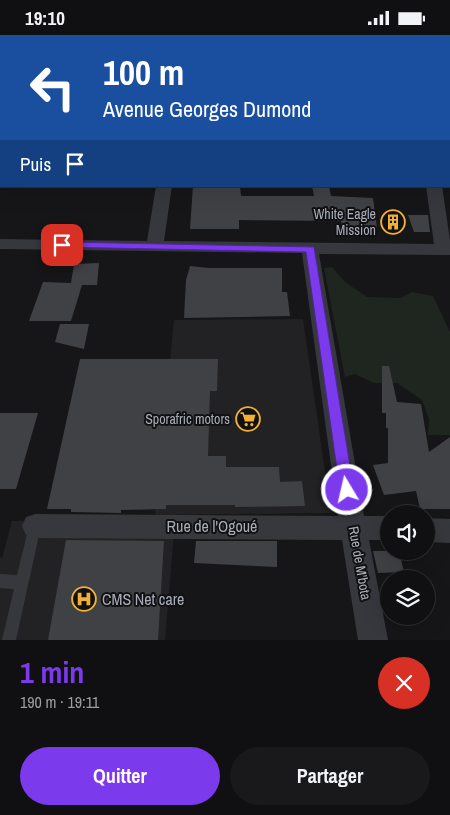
<!DOCTYPE html>
<html lang="fr">
<head>
<meta charset="utf-8">
<style>
	:root { --surface:#101012; --page:#19191b; --text:#f1f3f6; --muted:#9c9d9f; --line:#303032; --accent:#7c3aed }
	body { margin:0; font-family:"Archivo Narrow",sans-serif; background:var(--page); color:var(--text); height:100vh; display:flex; flex-direction:column; font-size:19px; white-space:nowrap }
	* { box-sizing:border-box; margin:0 }
	p { font-size:16px; color:var(--muted) }
	.icon { flex:none; width:28px; height:28px; fill:none; stroke:currentColor; stroke-width:2; stroke-linecap:round; stroke-linejoin:round }
	.map { position:relative; height:605px; overflow:hidden }
	.side { display:flex; flex-direction:column; background:var(--surface); flex:1 }
	.side>* { flex:none }
	.guide { position:absolute; left:0px; top:0px; width:450px; height:152px; box-shadow:0 5px 20px #0002,0 0 0 1px var(--line); background:#1a4fa0; color:#fff; overflow:hidden }
	.fabs { position:absolute; left:380px; top:470px; display:grid; gap:10px }
	.fabs a { display:grid; place-items:center; width:55px; height:55px; border-radius:50%; background:var(--surface); box-shadow:0 5px 20px #0002,0 0 0 1px var(--line); font-size:25px }
	.pin { position:absolute; display:grid; place-items:center; width:42px; height:42px; color:#fff; margin:-21px; border-radius:10px; box-shadow:0 2px 8px #0006 }
	.me { position:absolute; width:55px; margin:-28px; rotate:351deg; stroke-linejoin:round; filter:drop-shadow(0 0 4px #0008) }
	.turn { display:flex; align-items:center; gap:18px; height:105px; padding:0 20px; font-size:22px }
	.turn .icon { width:65px; height:65px; stroke-width:2.5 }
	.turn b { display:block; font-size:35px; line-height:42px }
	.then { display:flex; align-items:center; height:48px; padding:0 20px; background:#0003; gap:10px; font-size:19px }
	.round { display:grid; place-items:center; flex:none; width:52px; height:52px; border-radius:26px; background:var(--page) }
	.summary { display:flex; align-items:center; justify-content:space-between; height:85px; padding:0 20px }
	h1 { font-size:30px; font-weight:700; line-height:38px; color:var(--accent) }
	.action { display:flex; gap:10px; margin-top:auto; padding:10px 20px }
	.action a { flex:1; height:58px; border-radius:30px; background:var(--accent); color:#fff; font-size:20px; font-weight:700; line-height:58px; text-align:center }
	.action a+a { background:var(--page); color:var(--text) }
	.status { display:flex; justify-content:space-between; align-items:center; height:35px; padding:0 25px; background:var(--surface); direction:ltr }
	.status svg { height:14px; fill:currentColor }
	.map>svg:first-child { display:block }
</style>
</head>
<body>
<div class="status"><b>19:10</b><svg viewBox="0 0 49 12"><path d="M0 12V9h3v3zM5 12V6h3v6zM10 12V3h3v9zM15 12V0h3v12zM26 1h20v11H26zM47 4h2v5h-2z"/></svg></div>
<div class="map">
<svg width="450" height="605" viewBox="0 0 450 605">
	<rect width="100%" height="100%" fill="#161618"/>
	<g fill="#222225">
		<path d="M303 284 331 478 155 480 174 285Z"/>
		<path d="M175 485 165 605H0V522L2 523 12 486Z"/>
	</g>
	<path fill="#1e261f" d="M332 232 345 247 367 262 401 263 412 257 433 261 450 297V400H428L429 384 422 365 397 348H374L355 339 345 342 324 233Z"/>
	<g fill="#404145">
		<path d="M193 151H240L241 161H314L312 151H329L331 161 373 163 377 193 342 194 341 186 239 185V194H190Z"/>
		<path d="M408 180H428L430 197H414Z"/>
		<path d="M99 228 97 250H82L71 286H29L43 247 71 248 74 229Z"/>
		<path d="M190 231 209 233H282V257H287L290 281 184 283 186 245Z"/>
		<path d="M60 289H89L84 314 55 307Z"/>
		<path d="M80 324H218L217 356H210L208 421H226V432H279L280 447 302 446 305 471 235 472V470H166V474L121 475V478L71 477V474H47Z"/>
		<path d="M382 331H389L397 367 421 369 429 417 450 402V474H420L416 456 384 460 373 430 388 428V393H386V378H382Z"/>
		<path d="M0 378H38L16 454H0Z"/>
		<path d="M66 505 164 506 158 605H48Z"/>
		<path d="M196 506H277V532L194 528Z"/>
		<path d="M373 516H399L404 537 378 538Z"/>
	</g>
	<g fill="none" stroke-linecap="round" stroke-linejoin="round">
		<g fill="#37383d" fill-rule="evenodd">
			<rect x="0" y="84" width="1" height="5"/>
			<path d="M35 485 40 487 41 491 16 605H2L14 554 0 553V539L17 540 29 491 30 487Z"/>
		</g>
		<g fill="#37383d" fill-rule="evenodd">
			<path d="M110 0H123V1H111Z"/>
			<path d="M376 0H391V1H377Z"/>
			<path d="M156 151H172L164 206 434 209 426 151H442L450 205V220L319 219 364 481H389V505H369L388 605H358L342 505 35 503 26 500 22 491 26 482 35 479 338 481 302 218 0 214V204L147 206Z"/>
			<path d="M426 483 450 484V508L426 507Z"/>
		</g>
		<rect fill="#37383d" fill-rule="evenodd" x="0" y="15" width="1" height="8"/>
	</g>
	<path fill="#7c3aed" stroke="#51269a" d="M62 207 314 212 354 455 352 459 347 461 342 459 340 455 306 217 59 212V208Z"/>
	<defs>
		<g id="building-ring" transform="scale(1.25)"><circle r="9.5" fill="#111113" stroke="#f2b134" stroke-width="1.5"/><path d="M-4-6H4V6H1V3H-1V6H-4ZM-2.5-4.3h1.7v1.8h-1.7ZM.8-4.3h1.7v1.8H.8ZM-2.5-1h1.7V.8h-1.7ZM.8-1h1.7V.8H.8Z" fill="#f2b134"/></g>
		<g id="supermarket-ring" transform="scale(1.25)"><circle r="9.5" fill="#111113" stroke="#f2b134" stroke-width="1.5"/><path d="M-6-5.5h2.5l.6 2H6L4.5 2H-2.5L-4.4-4H-6ZM-1.5 3.2a1.3 1.3 0 1 0 .1 0ZM3 3.2a1.3 1.3 0 1 0 .1 0Z" fill="#f2b134"/></g>
		<g id="hospital-ring" transform="scale(1.25)"><circle r="9.5" fill="#111113" stroke="#f2b134" stroke-width="1.5"/><path d="M-5-5h3v3.5h4V-5h3V5h-3V1.5h-4V5h-3Z" fill="#f2b134"/></g>
	</defs>
	<g fill-rule="evenodd">
		<use href="#building-ring" x="393" y="187"/>
		<use href="#supermarket-ring" x="248" y="384"/>
		<use href="#hospital-ring" x="84" y="564"/>
	</g>
	<g text-anchor="middle" stroke-width="4" stroke-linejoin="round" paint-order="stroke">
		<g font-size="14" fill="#a8adb8" stroke="#111113" text-anchor="end">
			<text x="376" y="184">White Eagle<tspan x="376" dy="16">Mission</tspan></text>
			<text x="230" y="389">Sporafric motors</text>
		</g>
		<g font-size="14" fill="#a8adb8" stroke="#111113">
			<text transform="translate(360 528) rotate(80)" y="5">Rue de M'bota</text>
		</g>
		<g font-size="16" fill="#a8adb8" stroke="#111113">
			<text x="212" y="497">Rue de l'Ogoué</text>
		</g>
		<g font-size="16" fill="#a8adb8" stroke="#111113" text-anchor="start">
			<text x="102" y="570">CMS Net care</text>
		</g>
	</g>
</svg>
<div class="fabs">
<a><svg class="icon" aria-label="sound" viewBox="0 0 24 24"><path d="M4 9h4l5-4v14l-5-4H4zM17 9q2 3 0 6"/></svg></a>
<a><svg class="icon" aria-label="layers" viewBox="0 0 24 24"><path d="M12 4l9 5-9 5-9-5zM3 14l9 5 9-5"/></svg></a>
</div>
<div class="pin" style="left:62px;top:210px;background:#d93025"><svg class="icon" aria-label="arrive" viewBox="0 0 24 24"><path d="M6 21V4h12l-3 4 3 4H6"/></svg></div>
<svg class="me" style="left:347px;top:455px" viewBox="-20 -20 40 40"><circle r="17" fill="#7c3aed" stroke="#fff" stroke-width="3"/><path d="M0-11L8 9 0 5-8 9z" fill="#fff"/></svg>
<div class="guide">
<div class="turn"><svg class="icon" aria-label="left" viewBox="0 0 24 24"><path d="M17 20v-9H6M10 6l-5 5 5 5"/></svg><div><b>100 m</b>Avenue Georges Dumond</div></div>
<div class="then">Puis<svg class="icon" aria-label="arrive" viewBox="0 0 24 24"><path d="M6 21V4h12l-3 4 3 4H6"/></svg></div>
</div>
</div>
<section class="side">
<div class="summary"><div><h1>1 min</h1><p>190 m · 19:11</p></div><a class="round" style="background:#d93025;color:#fff"><svg class="icon" aria-label="close" viewBox="0 0 24 24"><path d="M6 6l12 12M18 6L6 18"/></svg></a></div>
<div class="action"><a>Quitter</a><a>Partager</a></div>
</section>
</body>
</html>
